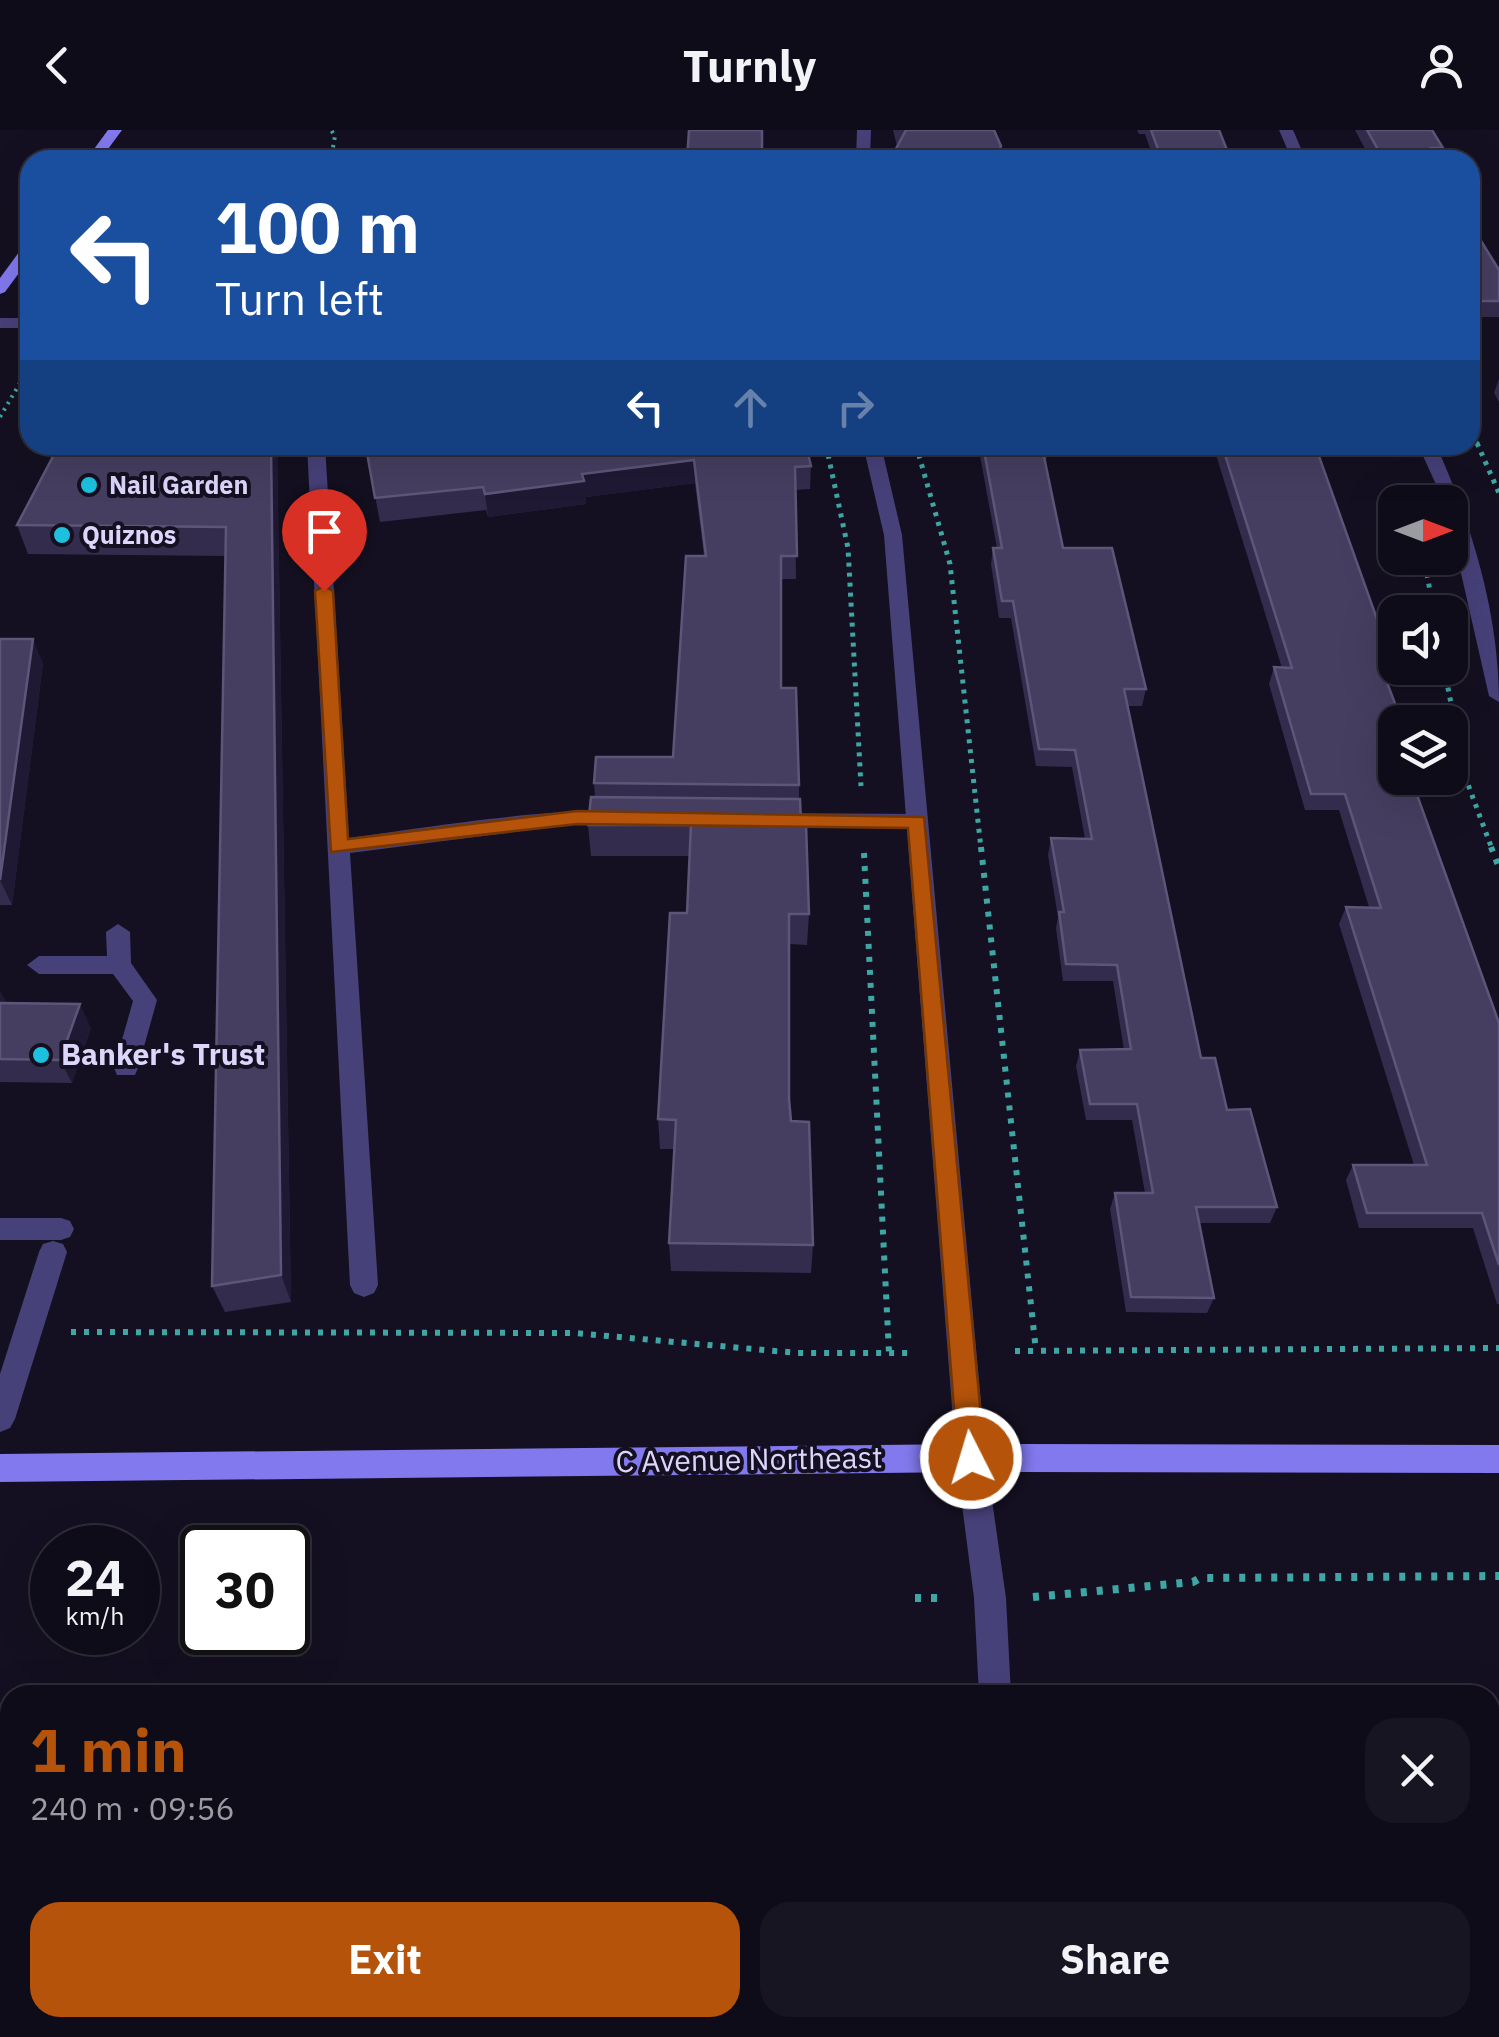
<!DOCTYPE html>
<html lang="en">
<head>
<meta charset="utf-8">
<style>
	:root { --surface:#0f0c19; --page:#181522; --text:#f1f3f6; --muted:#9b9ba2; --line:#2f2c38; --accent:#b45309 }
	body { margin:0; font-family:"IBM Plex Sans",sans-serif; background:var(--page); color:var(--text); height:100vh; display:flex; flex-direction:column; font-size:38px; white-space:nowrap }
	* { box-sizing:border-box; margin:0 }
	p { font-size:32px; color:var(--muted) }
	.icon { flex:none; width:55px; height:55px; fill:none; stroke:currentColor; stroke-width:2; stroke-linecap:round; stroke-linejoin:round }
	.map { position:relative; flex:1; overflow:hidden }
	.panel { position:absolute; left:0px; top:1555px; width:1500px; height:352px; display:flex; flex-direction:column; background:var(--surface); border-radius:30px 30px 0 0; box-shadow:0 10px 40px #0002,0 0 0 2px var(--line) }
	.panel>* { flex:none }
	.hud { position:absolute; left:20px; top:20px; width:1460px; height:305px; border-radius:30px; box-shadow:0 10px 40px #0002,0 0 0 2px var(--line); background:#1a4fa0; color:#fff; overflow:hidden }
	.needle { width:65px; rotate:90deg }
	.controls { position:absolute; left:1378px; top:355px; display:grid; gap:20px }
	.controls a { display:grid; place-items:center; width:90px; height:90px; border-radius:20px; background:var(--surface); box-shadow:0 10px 40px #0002,0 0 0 2px var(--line); font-size:50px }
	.speed { position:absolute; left:30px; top:1395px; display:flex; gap:20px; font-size:50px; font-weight:700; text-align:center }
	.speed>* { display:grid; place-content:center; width:130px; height:130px; border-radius:50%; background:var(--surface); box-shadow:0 10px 40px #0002,0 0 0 2px var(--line); line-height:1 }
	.speed small { font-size:25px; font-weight:400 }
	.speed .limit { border:5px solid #111; border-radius:15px; background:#fff; color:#111 }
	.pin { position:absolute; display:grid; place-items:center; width:85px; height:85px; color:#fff; margin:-102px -42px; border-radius:50% 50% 50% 0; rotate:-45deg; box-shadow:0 0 10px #0007 }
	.pin .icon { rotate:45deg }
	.me { position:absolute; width:110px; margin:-55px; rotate:355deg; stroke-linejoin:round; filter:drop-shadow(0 0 8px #0008) }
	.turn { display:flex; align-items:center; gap:35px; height:210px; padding:0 30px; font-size:45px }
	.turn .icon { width:130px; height:130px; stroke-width:2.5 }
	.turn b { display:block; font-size:70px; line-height:85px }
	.lanes { display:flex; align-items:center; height:95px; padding:0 30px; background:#0003; justify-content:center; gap:50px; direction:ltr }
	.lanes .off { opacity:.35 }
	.round { display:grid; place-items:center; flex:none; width:105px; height:105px; border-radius:30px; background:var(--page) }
	.overview { display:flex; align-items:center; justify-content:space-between; height:170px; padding:0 30px }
	h1 { font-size:60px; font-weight:800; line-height:75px; color:var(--accent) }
	.primary-button { display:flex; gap:20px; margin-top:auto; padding:20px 30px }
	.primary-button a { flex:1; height:115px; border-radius:30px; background:var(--accent); color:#fff; font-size:40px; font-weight:800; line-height:115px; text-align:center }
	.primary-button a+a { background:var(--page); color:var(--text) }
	header { display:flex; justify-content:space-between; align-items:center; height:130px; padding:0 30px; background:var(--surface); font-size:45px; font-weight:800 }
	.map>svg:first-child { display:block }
</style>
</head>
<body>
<header><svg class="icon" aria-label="back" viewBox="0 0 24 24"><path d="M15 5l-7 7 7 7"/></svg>Turnly<svg class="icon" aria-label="person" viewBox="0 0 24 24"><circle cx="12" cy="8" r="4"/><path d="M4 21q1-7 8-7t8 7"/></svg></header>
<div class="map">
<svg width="1499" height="1907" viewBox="0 0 1499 1907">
	<rect width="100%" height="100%" fill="#141021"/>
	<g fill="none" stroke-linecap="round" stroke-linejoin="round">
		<g stroke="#3ea6a5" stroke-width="4" stroke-dasharray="2.5 5" stroke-linecap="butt">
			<path d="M326 30 332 23 335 6 331 0"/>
			<path d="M0 287 30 236"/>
			<path d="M1470 298 1478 315"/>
		</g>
		<g stroke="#3ea6a5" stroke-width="5" stroke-dasharray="4 6" stroke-linecap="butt">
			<path d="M1477 313 1499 363"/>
			<path d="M826 315 848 418 861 656"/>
			<path d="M916 315 950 434 981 719"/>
			<path d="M1425 434 1434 482"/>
			<path d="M1444 538 1466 649 1492 719"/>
		</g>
		<g stroke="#3ea6a5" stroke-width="6" stroke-dasharray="5 8" stroke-linecap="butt">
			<path d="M981 717 1036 1221"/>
			<path d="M1491 717 1499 738"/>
			<path d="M864 723 889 1223"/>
			<path d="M71 1202 574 1203 798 1223H907"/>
			<path d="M1015 1221 1499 1218"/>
		</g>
		<g stroke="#3ea6a5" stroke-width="8" stroke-dasharray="6 10" stroke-linecap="butt">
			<path d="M1033 1467 1193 1452 1200 1448 1499 1446"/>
			<path d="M915 1468H945"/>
		</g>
		<g fill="#47417a" fill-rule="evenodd">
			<rect x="0" y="188" width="30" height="10"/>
			<path d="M307 315H325L349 708C390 703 614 666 633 688L622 695 577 694 350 723 378 1155 374 1163 364 1167 354 1163 350 1155Z"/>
			<path d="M767 683 917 684 928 691 917 698 759 695 756 690 759 685Z"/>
			<path d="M118 794 130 802 131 833 157 870 138 938 135 945H117L114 938 133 871 113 844H39L27 835 39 826H107L106 802Z"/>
			<path d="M0 1088H61L70 1091 74 1099 70 1107 61 1110H0Z"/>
			<path d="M53 1111 63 1114 67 1122 15 1289 10 1298 0 1302V1244L39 1122 43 1114Z"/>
			<path d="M971 1314 981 1318 986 1328 1006 1468 1011 1565H979L974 1468 956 1328 961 1318Z"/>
			<path d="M131 1898H167L166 1907H130Z"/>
			<rect x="994" y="1898" width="36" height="9"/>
		</g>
		<g fill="#47417a" fill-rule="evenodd">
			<path d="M857 0H871L870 30H856Z"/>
			<path d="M1279 0H1293L1306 30H1292Z"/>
			<path d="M863 315H881L902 405 986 1328 981 1338 971 1342 961 1338 956 1328 884 405Z"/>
			<path d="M1418 315H1436C1472 395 1499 484 1499 572L1489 566 1450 395V372H1444Z"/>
		</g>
		<g fill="#8279ee" fill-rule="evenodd">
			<path d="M108 0H122L100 30H86Z"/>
			<path d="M30 113V128L5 162 0 164V148L25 114Z"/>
			<path d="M971 1314 1499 1315V1343L971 1342 0 1352V1324Z"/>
		</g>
	</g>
	<g fill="#342c4d">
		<path d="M893 0H994L897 16Z"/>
		<path d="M1137 0H1219L1231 30H1154L1145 4H1139Z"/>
		<path d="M1355 0H1432L1443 18 1439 30H1371Z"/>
		<path d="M1470 93 1499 140V187H1470Z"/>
		<path d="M1499 249V272L1494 263Z"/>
		<path d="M59 315H277L291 1172 225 1182 212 1156 226 426 28 424 17 395Z"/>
		<path d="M978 315H1048L1046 333 1063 418 1146 559 1142 576H1128L1201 928 1277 1077 1270 1093H1199L1214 1168 1207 1183 1126 1182 1110 1079 1115 1063H1145L1132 990H1086L1076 936 1080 920H1124L1113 851H1063L1056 798 1058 787 1048 725 1051 708 1085 709 1072 637 1036 636 1011 488H999L991 434 993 418H997Z"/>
		<path d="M1068 315H1143L1068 316Z"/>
		<path d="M1213 315H1315L1393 534 1386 551 1395 648H1418L1414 657 1499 893V1174H1497L1473 1098H1359L1346 1050 1353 1035H1414L1339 794 1346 777H1369L1339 680H1305L1269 554 1274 537 1282 538Z"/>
		<path d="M367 323 811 336 810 359 795 360 796 449H781V558L799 655V669L809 784 807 815 789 814V969L791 991 813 1115 811 1143 671 1141 669 1113 674 1019H660L658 989 687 783 690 726H591L588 695 595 667 594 653 673 627 704 426 695 353 586 367V374L488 387 486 380 380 392Z"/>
		<path d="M0 509 43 533 12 775H0Z"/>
		<path d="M0 861 6 873 91 898 72 953 0 952Z"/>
	</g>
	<g fill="#1f1934">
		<path d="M271 315H277L291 1172 281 1145Z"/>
		<path d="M694 330 695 353 586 367V374L488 387 485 364 582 344Z"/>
		<path d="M33 509 43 533 12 775 0 750Z"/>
		<path d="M0 861 7 874 0 892Z"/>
		<path d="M80 874 91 898 72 953 60 930Z"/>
	</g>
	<g fill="#463e60" stroke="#5d5678" stroke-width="2.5">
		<path d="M689 0H762V30H687Z"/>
		<path d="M906 0H994L1001 16 995 30H890Z"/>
		<path d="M1151 0H1219L1231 30H1162Z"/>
		<path d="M1367 0H1432L1443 18H1431L1438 30H1384Z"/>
		<path d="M1470 93 1499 140V171H1470Z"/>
		<path d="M59 315H271L281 1145 212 1156 226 397 17 395Z"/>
		<path d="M419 315H806L811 336 795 337 797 426H781V558H796L799 655 594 653 596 627H673L686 426H706L694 330 582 344 584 351 485 364 483 357 375 368 367 323 373 320Z"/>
		<path d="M983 315H1048V317H1042L1063 418H1112L1146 559H1124L1201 928H1215L1227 980 1250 979 1277 1077H1196L1214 1168 1131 1167 1115 1063H1153L1137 974H1090L1080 920 1131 919 1117 835 1066 834 1059 782H1064L1051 708 1092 709 1075 620 1039 619 1013 471H1002L993 418H1002Z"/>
		<path d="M1222 315H1315L1393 534H1380L1402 592H1395V648H1411L1499 893V1135L1482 1083H1367L1353 1035H1427L1346 777 1381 778 1345 664H1311L1274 537 1292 538Z"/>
		<path d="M0 509H33L0 750Z"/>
		<path d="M591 667 800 669 801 694H806L809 784H789V969L791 991 809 992 813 1115 669 1113 676 990 658 989 670 783H687L691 695H588Z"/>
		<path d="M0 873 80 874 60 930 0 929Z"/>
		<path d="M292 1898H797V1907H290Z"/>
	</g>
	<path fill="#b45309" stroke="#753606" stroke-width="2.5" d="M324 456 333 461 348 709 577 681 924 687 985 1328 981 1336 971 1340 962 1336 958 1328 908 698 577 694 331 722 315 461Z"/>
	<g fill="#1dc1df" stroke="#141021" stroke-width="4">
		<circle cx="89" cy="355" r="10"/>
		<circle cx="62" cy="405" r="10"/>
		<circle cx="41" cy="925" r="10"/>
	</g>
	<g text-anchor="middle" stroke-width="8" stroke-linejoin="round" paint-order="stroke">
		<g font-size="25" font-weight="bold" fill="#dcd6fa" stroke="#141021" text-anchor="start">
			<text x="109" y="364">Nail Garden</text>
			<text x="82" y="414">Quiznos</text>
		</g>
		<g font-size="30" font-weight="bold" fill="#dcd6fa" stroke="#141021" text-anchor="start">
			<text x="61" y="935">Banker's Trust</text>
		</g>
		<g font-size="30" fill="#dcd6fa" stroke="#141021">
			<text transform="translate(749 1330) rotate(-1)" y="10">C Avenue Northeast</text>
		</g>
	</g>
</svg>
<div class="controls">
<a><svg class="needle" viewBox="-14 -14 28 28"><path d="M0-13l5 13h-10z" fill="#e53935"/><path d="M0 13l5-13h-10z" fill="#9b9ba2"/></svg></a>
<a><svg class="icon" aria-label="sound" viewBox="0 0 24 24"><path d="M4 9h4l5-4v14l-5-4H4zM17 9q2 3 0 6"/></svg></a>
<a><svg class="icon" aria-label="layers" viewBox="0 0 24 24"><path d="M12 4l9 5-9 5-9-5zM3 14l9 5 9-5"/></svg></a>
</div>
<div class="speed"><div>24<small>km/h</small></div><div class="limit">30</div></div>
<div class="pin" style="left:324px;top:461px;background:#d93025"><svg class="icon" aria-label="arrive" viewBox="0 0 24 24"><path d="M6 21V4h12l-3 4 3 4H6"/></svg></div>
<svg class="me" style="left:971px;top:1328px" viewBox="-20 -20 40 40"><circle r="17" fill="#b45309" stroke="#fff" stroke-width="3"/><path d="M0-11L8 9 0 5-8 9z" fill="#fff"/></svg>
<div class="hud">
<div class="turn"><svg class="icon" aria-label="left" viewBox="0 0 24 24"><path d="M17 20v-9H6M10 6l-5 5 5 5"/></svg><div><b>100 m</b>Turn left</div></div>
<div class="lanes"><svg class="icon" aria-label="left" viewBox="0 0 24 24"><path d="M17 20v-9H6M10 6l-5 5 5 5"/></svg><svg class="icon off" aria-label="ahead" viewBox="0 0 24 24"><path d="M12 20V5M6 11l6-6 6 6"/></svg><svg class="icon off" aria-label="right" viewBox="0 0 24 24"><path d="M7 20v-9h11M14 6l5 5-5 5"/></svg></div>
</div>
<section class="panel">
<div class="overview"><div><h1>1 min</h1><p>240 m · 09:56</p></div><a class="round"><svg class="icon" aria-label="close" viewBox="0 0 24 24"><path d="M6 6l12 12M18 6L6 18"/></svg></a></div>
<div class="primary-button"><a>Exit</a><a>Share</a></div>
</section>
</div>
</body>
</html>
